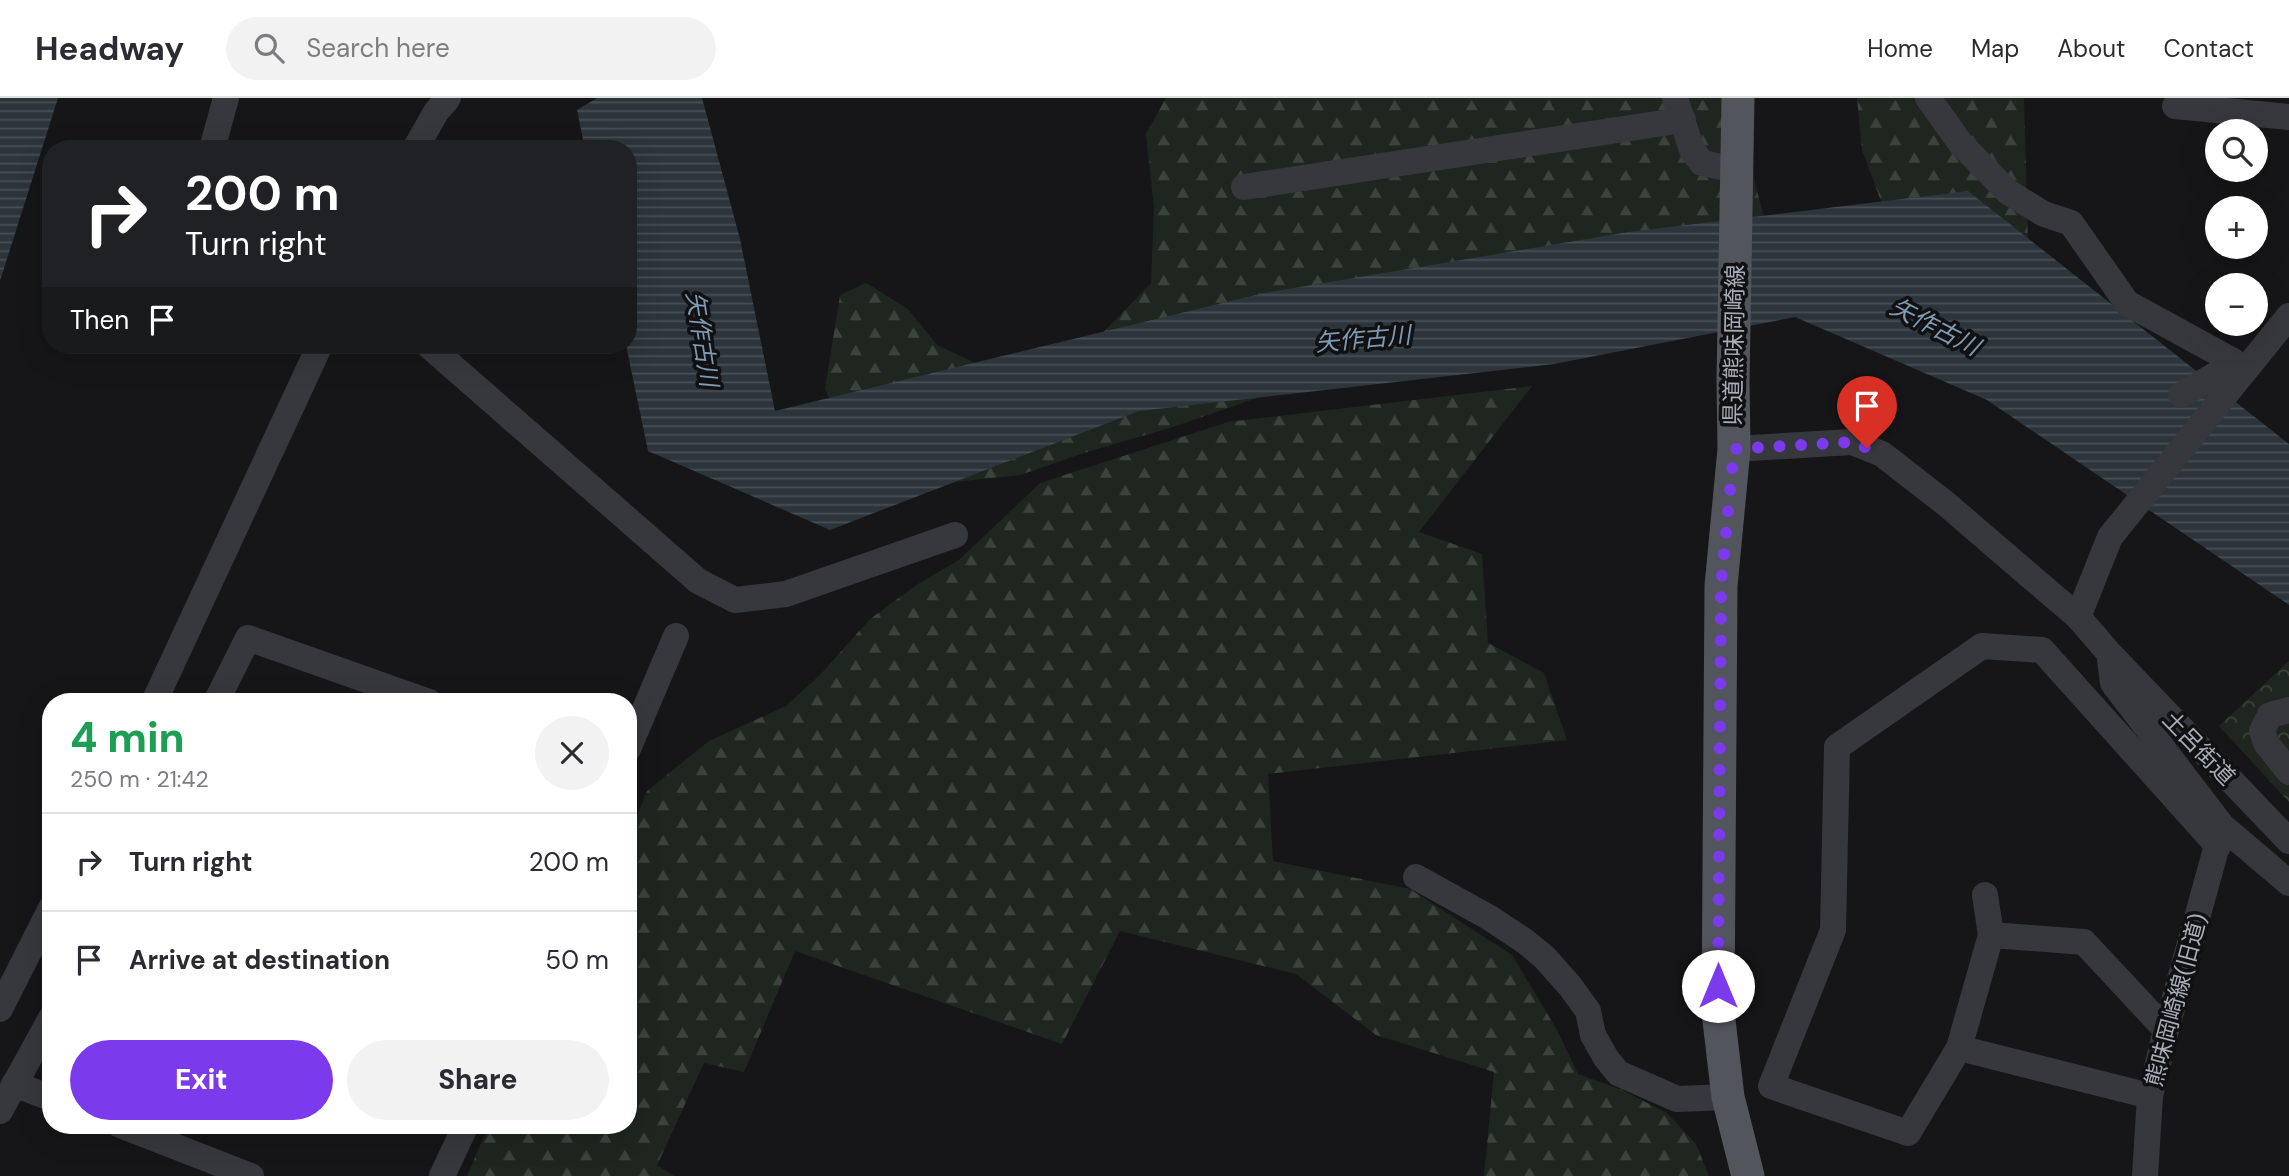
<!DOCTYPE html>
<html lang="en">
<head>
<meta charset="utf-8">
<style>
	:root { --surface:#fff; --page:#f2f2f3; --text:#2b2b33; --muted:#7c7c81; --line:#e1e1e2; --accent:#7c3aed }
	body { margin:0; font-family:"DM Sans","Noto Sans JP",sans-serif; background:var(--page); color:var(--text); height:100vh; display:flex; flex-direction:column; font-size:26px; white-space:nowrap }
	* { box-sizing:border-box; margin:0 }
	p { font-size:23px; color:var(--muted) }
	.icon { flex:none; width:38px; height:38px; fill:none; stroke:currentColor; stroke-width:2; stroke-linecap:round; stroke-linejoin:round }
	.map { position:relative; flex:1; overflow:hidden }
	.side { position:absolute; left:42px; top:595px; width:595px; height:441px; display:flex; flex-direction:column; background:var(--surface); border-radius:28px; box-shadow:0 7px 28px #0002 }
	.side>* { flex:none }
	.hud { position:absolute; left:42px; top:42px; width:595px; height:214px; border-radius:28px; box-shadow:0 7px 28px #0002; background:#202124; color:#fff; overflow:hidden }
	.buttons { position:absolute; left:2205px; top:21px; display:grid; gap:14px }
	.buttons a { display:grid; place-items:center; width:63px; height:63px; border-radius:50%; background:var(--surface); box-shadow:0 7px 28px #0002; font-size:35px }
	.pin { position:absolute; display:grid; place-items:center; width:60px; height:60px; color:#fff; margin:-72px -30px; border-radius:50% 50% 50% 0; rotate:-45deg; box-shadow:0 0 7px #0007 }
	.pin .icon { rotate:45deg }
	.me { position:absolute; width:77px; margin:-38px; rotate:0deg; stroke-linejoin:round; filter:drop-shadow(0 0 5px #0008) }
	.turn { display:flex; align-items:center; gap:24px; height:147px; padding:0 28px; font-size:32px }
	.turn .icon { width:91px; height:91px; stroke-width:2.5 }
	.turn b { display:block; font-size:49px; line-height:60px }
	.then { display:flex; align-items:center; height:66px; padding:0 28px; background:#0003; gap:14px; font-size:26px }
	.round { display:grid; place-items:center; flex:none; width:74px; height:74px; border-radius:37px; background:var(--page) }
	.headline { display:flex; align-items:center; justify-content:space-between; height:119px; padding:0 28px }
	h1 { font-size:42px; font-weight:800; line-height:52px; color:#1e9e55 }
	.button { display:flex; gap:14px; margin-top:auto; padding:14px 28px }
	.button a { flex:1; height:80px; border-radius:42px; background:var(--accent); color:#fff; font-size:28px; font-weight:800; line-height:80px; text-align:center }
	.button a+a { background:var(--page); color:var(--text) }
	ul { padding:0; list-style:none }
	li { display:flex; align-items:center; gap:21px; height:98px; padding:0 28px; border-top:2px solid var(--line) }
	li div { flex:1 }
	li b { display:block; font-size:26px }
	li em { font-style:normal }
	header { display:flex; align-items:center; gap:42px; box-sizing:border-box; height:98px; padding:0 35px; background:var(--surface); border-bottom:2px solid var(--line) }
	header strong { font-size:33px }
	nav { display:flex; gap:38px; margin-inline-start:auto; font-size:24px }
	.search { width:490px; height:63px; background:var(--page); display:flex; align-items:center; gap:18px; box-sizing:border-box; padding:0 24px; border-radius:38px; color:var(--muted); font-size:26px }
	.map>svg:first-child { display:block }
</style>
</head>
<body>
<header>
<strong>Headway</strong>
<div class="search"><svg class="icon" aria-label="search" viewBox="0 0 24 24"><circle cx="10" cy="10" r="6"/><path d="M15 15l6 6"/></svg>Search here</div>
<nav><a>Home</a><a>Map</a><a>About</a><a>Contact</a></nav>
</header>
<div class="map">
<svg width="2289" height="1078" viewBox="0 0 2289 1078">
	<defs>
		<pattern id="forest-firs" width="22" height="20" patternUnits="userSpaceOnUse" patternTransform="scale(1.75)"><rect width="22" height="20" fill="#1e261f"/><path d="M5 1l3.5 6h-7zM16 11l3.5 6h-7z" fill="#3c433d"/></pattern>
		<pattern id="park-crowns" width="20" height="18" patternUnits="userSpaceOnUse" patternTransform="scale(1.75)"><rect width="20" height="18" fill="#1e261f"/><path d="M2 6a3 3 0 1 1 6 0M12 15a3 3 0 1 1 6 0" fill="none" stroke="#3c433d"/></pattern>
		<pattern id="water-rules" width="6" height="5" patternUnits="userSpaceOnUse" patternTransform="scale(1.75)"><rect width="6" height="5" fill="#2c353c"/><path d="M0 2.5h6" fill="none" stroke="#485056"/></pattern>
	</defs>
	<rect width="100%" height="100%" fill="#161618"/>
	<g fill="url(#forest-firs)">
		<path d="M1166 0H1738L1756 89 1772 150 1358 265 1173 329 1087 354 1020 377 946 385 852 344 825 291 840 197 866 185 908 211 937 247 1014 283 1088 250 1151 185 1154 110 1146 36Z"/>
		<path d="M1857 0H2024L2028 143 1888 122 1862 52Z"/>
		<path d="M1532 288 1419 434 1482 456 1488 545 1544 575 1567 642 1268 676 1273 763 1410 791 1512 857 1557 932 1578 976 1622 992 1667 1015 1696 1046 1709 1078H1484L1494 974 1376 937 1296 876 1120 833 1062 946 795 853 744 974 704 965 657 1067 674 1078H467L489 1027H628V741L647 693 709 643 786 608 820 577 870 521 918 486 959 462 1040 385 1228 324Z"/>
	</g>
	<path fill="url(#park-crowns)" d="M2289 563V704L2219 628Z"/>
	<g fill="url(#water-rules)">
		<path d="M0 0H58L0 183Z"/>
		<path d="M597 0H702L740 141 775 313 1264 195 1628 134 1968 93 2289 346V507L1987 302 1795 219 1554 266 1139 313 830 432 648 353 626 247H628V51H585L577 12Z"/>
	</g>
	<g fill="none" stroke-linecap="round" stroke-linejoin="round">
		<g stroke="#37383d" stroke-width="26">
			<path d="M1675 0 1692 52 1702 65 1737 72"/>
			<path d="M1928 0 1961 46 2008 94 2044 116 2071 125 2127 205 2233 263 2222 273 2181 297"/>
			<path d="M2175 8 2289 19"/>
			<path d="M212 51 226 0"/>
			<path d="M415 51 436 14 448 0"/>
			<path d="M1244 89 1683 22"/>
			<path d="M428 247 698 483 735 502 786 496 955 437"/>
			<path d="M1734 351 1852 344 1882 356 1945 405 2078 519 2110 556 2289 743"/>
			<path d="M2078 519 2110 439 2289 218"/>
			<path d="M2110 562 2113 585 2222 728 2289 785"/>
			<path d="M154 604 320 247"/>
			<path d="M216 604 248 540 429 604"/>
			<path d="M2289 612 2270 617 2262 633 2266 645 2289 674"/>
			<path d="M628 651 676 538"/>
			<path d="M1416 779 1490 820 1526 844 1545 860 1570 888 1588 913 1593 937 1606 960 1618 975 1677 1001 1728 999"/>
			<path d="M1985 797 1991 837 1959 950 1908 1035 1771 988 1833 832 1837 649 1982 548 2042 552 2218 748"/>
			<path d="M1991 837 2084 844 2166 932"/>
			<path d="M0 911 51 810"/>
			<path d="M1959 950 2150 998"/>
			<path d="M14 986 51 1000"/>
			<path d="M0 1013 51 920"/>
			<path d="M120 1027 251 1078"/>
			<path d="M442 1078 466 1027"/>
			<path d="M2145 1078 2150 998 2166 932 2221 733"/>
		</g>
		<path stroke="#53555c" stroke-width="33" d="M1738 0 1733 283 1734 351 1721 488 1718 914 1728 999 1748 1078"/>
	</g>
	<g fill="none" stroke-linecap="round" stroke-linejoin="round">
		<path stroke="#7c3aed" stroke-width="12" stroke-dasharray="0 21.6" d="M1718 888 1721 488 1734 351 1852 344 1867 350"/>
	</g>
	<g text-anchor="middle" stroke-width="7" stroke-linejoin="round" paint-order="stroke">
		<g font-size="23" fill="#a8adb8" stroke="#111113">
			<text transform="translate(1734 247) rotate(-89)" y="8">県道熊味岡崎線</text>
			<text transform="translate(2199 650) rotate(46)" y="8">土呂街道</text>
			<text transform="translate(2176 902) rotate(-75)" y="8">熊味岡崎線(旧道)</text>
		</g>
		<g font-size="24" font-style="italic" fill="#7f9bb3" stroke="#111113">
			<text transform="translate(1935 229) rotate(27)" y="8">矢作古川</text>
			<text transform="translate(702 241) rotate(81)" y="8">矢作古川</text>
			<text transform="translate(1363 241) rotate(-5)" y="8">矢作古川</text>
		</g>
	</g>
</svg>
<div class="buttons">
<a><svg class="icon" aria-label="search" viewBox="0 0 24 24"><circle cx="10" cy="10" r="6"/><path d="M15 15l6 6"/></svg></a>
<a>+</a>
<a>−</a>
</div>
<div class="pin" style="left:1867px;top:350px;background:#d93025"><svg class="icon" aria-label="arrive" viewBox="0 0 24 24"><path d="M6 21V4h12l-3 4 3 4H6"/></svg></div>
<svg class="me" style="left:1718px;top:888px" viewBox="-20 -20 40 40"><circle r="19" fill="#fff"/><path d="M0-13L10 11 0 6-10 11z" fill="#7c3aed"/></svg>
<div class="hud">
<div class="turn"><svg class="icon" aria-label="right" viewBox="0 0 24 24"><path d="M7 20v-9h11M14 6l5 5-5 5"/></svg><div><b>200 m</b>Turn right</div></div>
<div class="then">Then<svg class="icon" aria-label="arrive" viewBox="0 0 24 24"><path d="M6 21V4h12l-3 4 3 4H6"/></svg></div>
</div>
<section class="side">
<div class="headline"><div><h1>4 min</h1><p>250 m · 21:42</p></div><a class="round"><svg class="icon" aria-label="close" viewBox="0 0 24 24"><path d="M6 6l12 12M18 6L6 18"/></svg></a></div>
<ul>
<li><svg class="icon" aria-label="right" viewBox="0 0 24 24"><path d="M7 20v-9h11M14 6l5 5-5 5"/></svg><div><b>Turn right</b></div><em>200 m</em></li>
<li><svg class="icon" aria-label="arrive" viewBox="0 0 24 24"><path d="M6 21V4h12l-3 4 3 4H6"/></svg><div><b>Arrive at destination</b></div><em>50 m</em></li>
</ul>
<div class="button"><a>Exit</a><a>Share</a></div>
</section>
</div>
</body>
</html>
